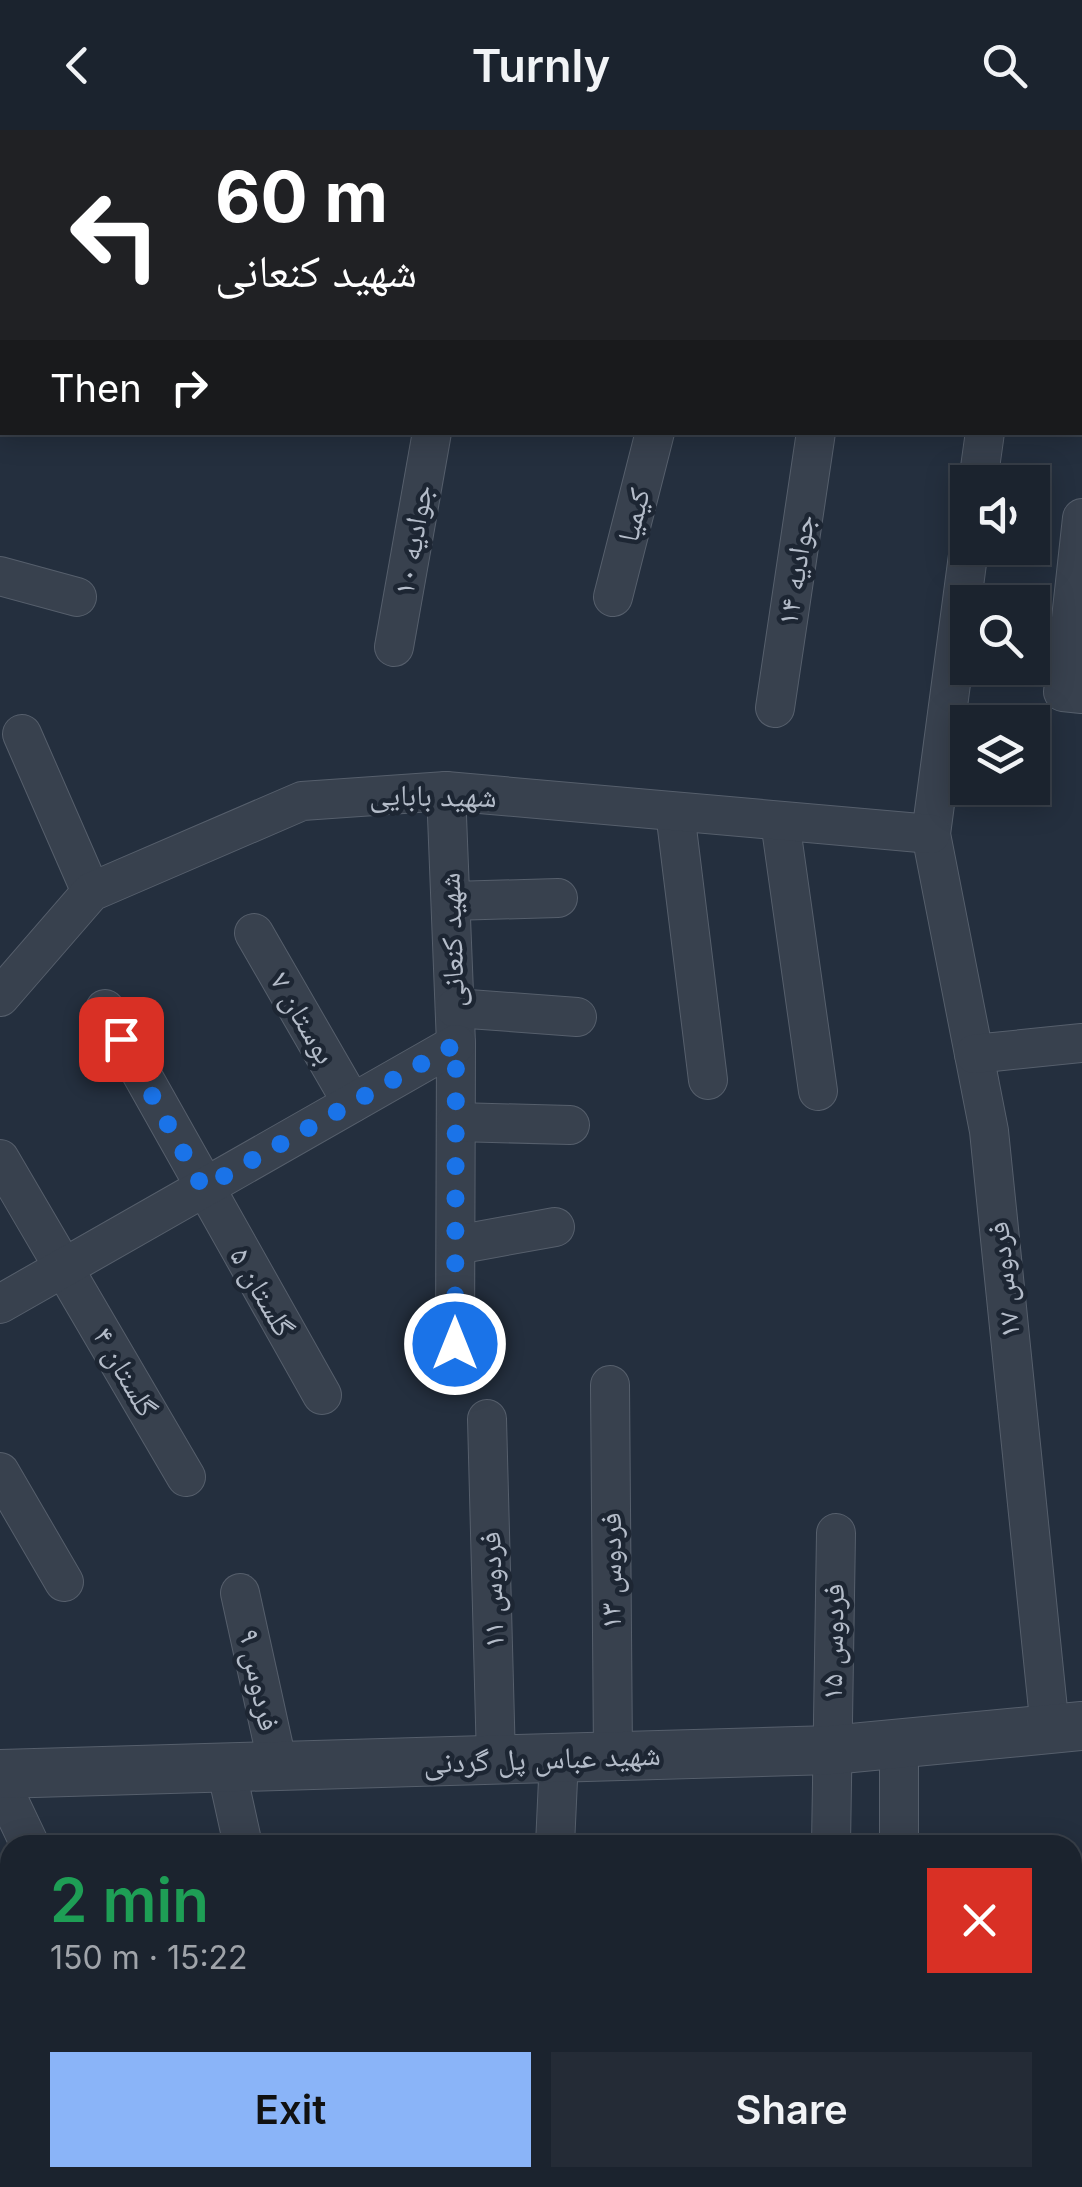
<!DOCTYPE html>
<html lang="en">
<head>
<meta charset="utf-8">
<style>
	:root { --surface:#1b232e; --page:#242b36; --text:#f1f3f6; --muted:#a0a4aa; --line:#39404a; --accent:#8ab4f8 }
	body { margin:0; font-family:Inter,"Noto Naskh Arabic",sans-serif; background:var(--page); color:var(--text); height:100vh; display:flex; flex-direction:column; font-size:38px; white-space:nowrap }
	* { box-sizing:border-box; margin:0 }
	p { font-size:32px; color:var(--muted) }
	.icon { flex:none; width:55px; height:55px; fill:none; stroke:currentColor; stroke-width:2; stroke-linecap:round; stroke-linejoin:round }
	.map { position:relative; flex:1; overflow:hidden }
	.drawer { position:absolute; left:0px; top:1705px; width:1082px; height:352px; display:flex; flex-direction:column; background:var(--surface); border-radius:30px 30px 0 0; box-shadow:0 5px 25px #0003,0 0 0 2px var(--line) }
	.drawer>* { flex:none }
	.top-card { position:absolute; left:0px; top:0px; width:1082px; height:305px; box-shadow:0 5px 25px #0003,0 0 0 2px var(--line); background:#202124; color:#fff; overflow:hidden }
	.fabs { position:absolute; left:950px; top:335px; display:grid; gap:20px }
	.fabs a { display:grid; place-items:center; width:100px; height:100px; border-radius:0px; background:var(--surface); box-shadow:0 5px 25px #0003,0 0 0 2px var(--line); font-size:50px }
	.pin { position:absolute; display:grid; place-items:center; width:85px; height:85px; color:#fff; margin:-42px; border-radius:20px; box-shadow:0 5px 15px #0006 }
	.me { position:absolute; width:110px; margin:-55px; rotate:0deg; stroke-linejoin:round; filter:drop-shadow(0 0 8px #0008) }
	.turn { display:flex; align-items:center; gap:35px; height:210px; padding:0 50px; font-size:45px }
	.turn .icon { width:130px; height:130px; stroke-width:2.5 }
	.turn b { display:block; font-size:70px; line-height:85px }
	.then { display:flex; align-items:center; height:95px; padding:0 50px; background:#0003; gap:20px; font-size:38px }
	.round { display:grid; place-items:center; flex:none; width:105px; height:105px; border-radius:0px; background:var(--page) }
	.headline { display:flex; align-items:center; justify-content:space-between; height:170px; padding:0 50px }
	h1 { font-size:60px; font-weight:600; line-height:75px; color:#1e9e55 }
	.cta { display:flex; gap:20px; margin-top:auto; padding:20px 50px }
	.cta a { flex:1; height:115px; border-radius:0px; background:var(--accent); color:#111; font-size:40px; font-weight:600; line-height:115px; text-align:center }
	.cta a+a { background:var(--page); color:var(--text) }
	header { display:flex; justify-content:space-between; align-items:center; height:130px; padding:0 50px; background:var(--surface); font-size:45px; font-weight:600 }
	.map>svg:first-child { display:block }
</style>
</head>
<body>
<header><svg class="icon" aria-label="back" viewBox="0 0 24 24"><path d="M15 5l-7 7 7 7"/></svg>Turnly<svg class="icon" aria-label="search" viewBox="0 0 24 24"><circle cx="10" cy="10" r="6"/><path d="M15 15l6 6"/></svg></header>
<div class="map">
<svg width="1082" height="2057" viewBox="0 0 1082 2057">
	<rect width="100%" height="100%" fill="#242f3e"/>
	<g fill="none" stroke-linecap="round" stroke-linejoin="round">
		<g stroke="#565f6c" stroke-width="40">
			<g id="minor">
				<path d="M252 0 259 2"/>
				<path d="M614 0V2"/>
				<path d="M476 2V0"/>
				<path d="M851 2V0"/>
				<path d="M1018 2V0"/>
				<path d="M0 66H2"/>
				<path d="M1080 149H1082"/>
				<path d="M0 267 2 268"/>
				<path d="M978 352 985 302"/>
				<path d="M1082 388 1063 562 1082 564"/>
				<path d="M969 418 931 704 989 1001 1050 1599"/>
				<path d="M0 446 77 467"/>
				<path d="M613 467 655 302"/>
				<path d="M394 517 432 302"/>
				<path d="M775 578 816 302"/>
				<path d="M22 604 91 762"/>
				<path d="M446 661 456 914 455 1214"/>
				<path d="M675 682 708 950"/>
				<path d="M780 691 818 961"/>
				<path d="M451 771 558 768"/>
				<path d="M254 803 352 973"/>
				<path d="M0 867 91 762 302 671 446 661 931 704"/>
				<path d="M455 878 577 887"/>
				<path d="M105 879 322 1265"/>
				<path d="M974 924 1082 913"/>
				<path d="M456 992 570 995"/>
				<path d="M0 1029 186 1347"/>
				<path d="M456 1115 555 1097"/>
				<path d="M0 1174 456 914"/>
				<path d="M610 1255 613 1626"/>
				<path d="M487 1289 496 1630"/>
				<path d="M0 1342 64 1452"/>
				<path d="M240 1463 278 1636"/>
				<path d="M226 1638 243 1715"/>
				<path d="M0 1652 30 1715"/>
				<path d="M555 1715 559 1628"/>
				<path d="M831 1715 836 1403"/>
				<path d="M899 1715V1615"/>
				<path d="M12 2048 35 2057"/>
				<path d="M343 2057 347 2048"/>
				<path d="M925 2057V2048"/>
			</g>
		</g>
		<g stroke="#565f6c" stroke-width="50">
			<path id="tertiary" d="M0 1644 831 1620 1082 1596"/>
		</g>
		<use href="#minor" stroke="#38414e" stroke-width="38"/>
		<use href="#tertiary" stroke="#38414e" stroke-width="48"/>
	</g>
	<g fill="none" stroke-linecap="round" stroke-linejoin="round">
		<path stroke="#1a73e8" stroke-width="18" stroke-dasharray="0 32.4" d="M121 909 203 1058 456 914 455 1214"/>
	</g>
	<g text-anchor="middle" stroke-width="9" stroke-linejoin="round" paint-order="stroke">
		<g font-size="30" fill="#b4bcc9" stroke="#1d2633">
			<text transform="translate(634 385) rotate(-76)" y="10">کیمیا</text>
			<text transform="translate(413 410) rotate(-80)" y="10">جوادیه ۱۰</text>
			<text transform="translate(796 440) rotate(-81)" y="10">جوادیه ۱۴</text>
			<text transform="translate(433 666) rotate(1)" y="10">شهید بابایی</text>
			<text transform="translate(452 810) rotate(-92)" y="10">شهید کنعانی</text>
			<text transform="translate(303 888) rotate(60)" y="10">بوستان ۷</text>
			<text transform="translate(1004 1150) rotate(-96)" y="10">فردوس ۱۷</text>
			<text transform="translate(262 1162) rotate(60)" y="10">گلستان ۵</text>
			<text transform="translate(125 1242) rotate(60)" y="10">گلستان ۴</text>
			<text transform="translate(611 1441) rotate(-90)" y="10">فردوس ۱۳</text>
			<text transform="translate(492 1460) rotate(-92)" y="10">فردوس ۱۱</text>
			<text transform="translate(833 1512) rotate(-89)" y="10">فردوس ۱۵</text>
			<text transform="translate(259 1550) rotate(78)" y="10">فردوس ۹</text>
			<text transform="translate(542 1629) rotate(-2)" y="10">شهید عباس پل گردنی</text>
		</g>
	</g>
</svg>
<div class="fabs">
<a><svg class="icon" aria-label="sound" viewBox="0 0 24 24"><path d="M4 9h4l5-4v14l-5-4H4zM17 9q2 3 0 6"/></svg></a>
<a><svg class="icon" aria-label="search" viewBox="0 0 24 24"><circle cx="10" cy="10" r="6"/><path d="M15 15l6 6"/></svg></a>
<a><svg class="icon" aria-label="layers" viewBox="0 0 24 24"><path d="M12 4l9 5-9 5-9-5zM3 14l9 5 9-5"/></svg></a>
</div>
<div class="pin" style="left:121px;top:909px;background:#d93025"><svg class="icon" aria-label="arrive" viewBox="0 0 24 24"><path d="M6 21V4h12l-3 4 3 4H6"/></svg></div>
<svg class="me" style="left:455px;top:1214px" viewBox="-20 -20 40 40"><circle r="17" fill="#1a73e8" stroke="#fff" stroke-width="3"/><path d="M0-11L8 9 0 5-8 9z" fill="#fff"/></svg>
<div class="top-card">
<div class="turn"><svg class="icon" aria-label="left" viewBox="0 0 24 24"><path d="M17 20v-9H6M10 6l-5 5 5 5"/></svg><div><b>60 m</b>شهید کنعانی</div></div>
<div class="then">Then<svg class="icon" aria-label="right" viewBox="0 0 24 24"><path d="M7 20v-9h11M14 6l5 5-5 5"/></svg></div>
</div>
<section class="drawer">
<div class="headline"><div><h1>2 min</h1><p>150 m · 15:22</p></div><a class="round" style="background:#d93025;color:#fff"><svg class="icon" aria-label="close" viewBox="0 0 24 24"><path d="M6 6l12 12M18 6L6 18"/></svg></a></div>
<div class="cta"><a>Exit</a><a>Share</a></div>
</section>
</div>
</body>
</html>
